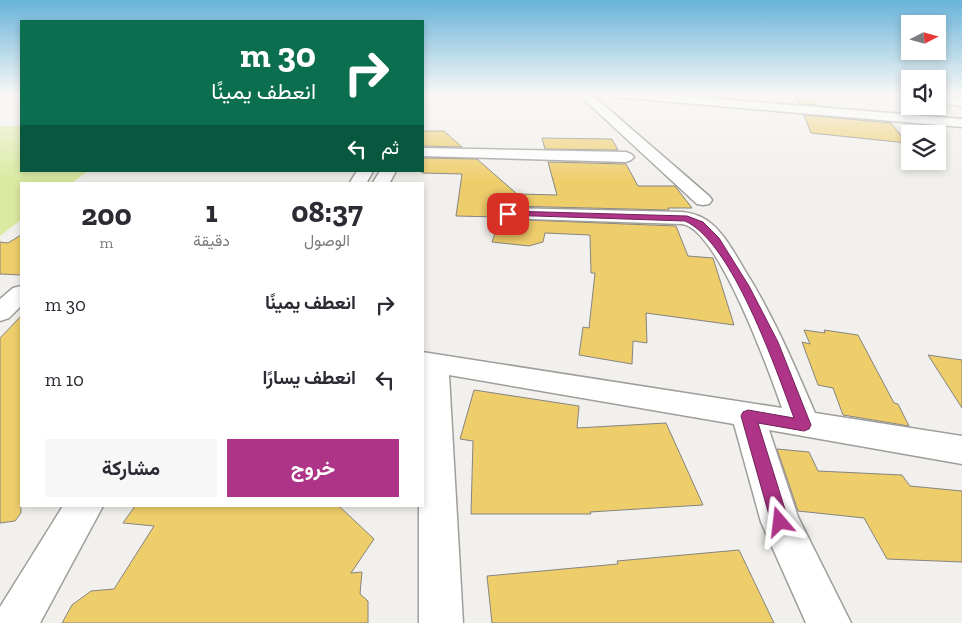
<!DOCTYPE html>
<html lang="ar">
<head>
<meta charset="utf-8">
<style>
	:root { --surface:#fff; --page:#f7f7f7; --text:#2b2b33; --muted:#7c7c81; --accent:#ae3487 }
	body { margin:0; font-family:"Zilla Slab",Vazirmatn,serif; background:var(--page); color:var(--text); direction:rtl; height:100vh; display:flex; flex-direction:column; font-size:19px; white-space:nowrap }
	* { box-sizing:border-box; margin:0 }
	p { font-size:16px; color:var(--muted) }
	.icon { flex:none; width:28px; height:28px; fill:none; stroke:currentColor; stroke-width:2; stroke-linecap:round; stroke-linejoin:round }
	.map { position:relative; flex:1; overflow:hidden; direction:ltr }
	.details { position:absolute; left:20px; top:182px; width:404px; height:325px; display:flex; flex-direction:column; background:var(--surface); border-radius:0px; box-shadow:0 2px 8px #0003; direction:rtl }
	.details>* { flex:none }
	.banner { position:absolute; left:20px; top:20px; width:404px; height:152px; border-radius:0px; box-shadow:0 2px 8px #0003; direction:rtl; background:#0b6e4f; color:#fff; overflow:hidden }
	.needle { width:32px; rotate:84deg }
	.tools { position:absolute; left:901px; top:15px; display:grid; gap:10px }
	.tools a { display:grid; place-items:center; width:45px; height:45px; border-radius:0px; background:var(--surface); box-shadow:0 2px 8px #0003; font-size:25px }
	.pin { position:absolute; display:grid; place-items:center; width:42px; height:42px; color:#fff; margin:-21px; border-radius:10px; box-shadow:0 2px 8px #0006 }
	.me { position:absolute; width:55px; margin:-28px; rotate:343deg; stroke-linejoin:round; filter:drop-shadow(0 0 4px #0008) }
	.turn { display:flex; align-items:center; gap:18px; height:105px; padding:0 25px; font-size:22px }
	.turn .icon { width:65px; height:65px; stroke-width:2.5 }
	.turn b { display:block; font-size:35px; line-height:42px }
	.then { display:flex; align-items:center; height:48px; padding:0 25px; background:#0003; gap:10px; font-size:19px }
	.eta { display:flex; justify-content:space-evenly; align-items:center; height:85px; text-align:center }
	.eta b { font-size:30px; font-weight:700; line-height:35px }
	.button { display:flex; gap:10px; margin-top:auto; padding:10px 25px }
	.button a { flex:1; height:58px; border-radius:0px; background:var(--accent); color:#fff; font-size:20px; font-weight:700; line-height:58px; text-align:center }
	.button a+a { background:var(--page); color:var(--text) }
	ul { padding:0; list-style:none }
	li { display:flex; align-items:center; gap:15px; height:75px; padding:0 25px }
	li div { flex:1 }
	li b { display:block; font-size:19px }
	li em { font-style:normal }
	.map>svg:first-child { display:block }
</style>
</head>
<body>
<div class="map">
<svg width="962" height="623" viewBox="0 0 962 623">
	<rect width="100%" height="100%" fill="#f1f0ec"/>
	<path fill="#dbeaa1" d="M0 126H21V171H88L71 184H21V220L0 236Z"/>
	<g fill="#eecd6b" stroke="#868481">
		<path d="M795 94H811L817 105 799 104Z"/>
		<path d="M804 115 891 123 907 143 811 133Z"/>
		<path d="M422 131H444L462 147 422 146Z"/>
		<path d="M542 138 612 139 618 150 545 149Z"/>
		<path d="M422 158 477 159 517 194 557 195 548 162 626 164 638 186H675L692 208H668L669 210 508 206 499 209 498 217 456 216 462 174 422 173Z"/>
		<path d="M500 219 676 226 688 256 713 258 734 325 646 313 647 343 633 341 632 364 579 355 583 327 589 328 595 273H591L590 235 545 233 543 242 529 246 492 242Z"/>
		<path d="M21 235V275L0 274V242L8 243Z"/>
		<path d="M21 316V513L15 521 0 523V338Z"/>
		<path d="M804 330 825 333 824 330 858 335 894 403 898 404 909 426 843 415 833 388 818 385 802 342 810 344Z"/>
		<path d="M928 355 962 360V408Z"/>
		<path d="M474 390 579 406 577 428 666 423 703 505 590 512 591 514H471L473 441 460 439Z"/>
		<path d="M777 449 809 452 818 471 902 475 910 486 962 491V562L887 559 864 518 798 511Z"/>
		<path d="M135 506H339L374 539 351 573 362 572 360 594 368 601V623H62L72 605 91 591 114 589 154 526 123 523Z"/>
		<path d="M739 550 774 623H492L487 576 618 564 617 561Z"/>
	</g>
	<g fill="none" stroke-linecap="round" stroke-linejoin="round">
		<g stroke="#a09e9b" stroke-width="3">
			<g id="street">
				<path d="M578 94H591L709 196 712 200 709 204 703 205 697 204Z"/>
				<path d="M609 94H657L962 119V127L615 97Z"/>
				<path d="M422 148 626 152 631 154 634 157 631 160 626 162 422 156Z"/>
				<path d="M357 171H373L366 184H349Z"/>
				<path d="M380 171H396L389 184H372Z"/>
				<path d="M508 208 682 212C694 213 704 217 713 225 726 237 735 254 744 269 773 315 794 364 815 413L962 436V464L769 430 798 517 851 623H806L761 522 734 424 449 375 463 623H419V506H422V352L782 408C770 374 718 228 682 224L501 218 499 214 501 210Z"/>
				<path d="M21 286V306L9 318 0 321V299L13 288Z"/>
				<path d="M63 506H103L40 623H0V607Z"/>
			</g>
		</g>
		<g stroke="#a09e9b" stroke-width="2">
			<path id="secondary" d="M938 94 962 99V107L938 101Z"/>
		</g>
		<use href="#street" fill="#fff" fill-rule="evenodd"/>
		<use href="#secondary" fill="#fff" fill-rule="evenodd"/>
	</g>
	<linearGradient id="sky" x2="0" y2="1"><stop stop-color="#68b3d9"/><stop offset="0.52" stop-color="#f9f8f6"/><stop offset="1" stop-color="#f9f8f6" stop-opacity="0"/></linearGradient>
	<rect width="962" height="181" fill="url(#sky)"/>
	<path fill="#ae3487" stroke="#712258" d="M508 211 687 216 703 222 719 238 749 286 778 342 811 425 809 429 804 431 758 423 789 522 786 527 780 530 774 527 771 522 741 416 743 412 748 410 794 418C776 369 732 242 685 221L505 215 503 214Z"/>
</svg>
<div class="tools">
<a><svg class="needle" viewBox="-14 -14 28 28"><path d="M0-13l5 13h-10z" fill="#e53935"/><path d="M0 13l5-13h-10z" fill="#7c7c81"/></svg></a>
<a><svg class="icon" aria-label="sound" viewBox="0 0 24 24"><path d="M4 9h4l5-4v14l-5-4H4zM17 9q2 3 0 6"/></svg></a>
<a><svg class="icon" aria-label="layers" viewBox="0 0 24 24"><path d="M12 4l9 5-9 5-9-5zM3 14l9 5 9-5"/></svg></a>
</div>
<div class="pin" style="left:508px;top:214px;background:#d93025"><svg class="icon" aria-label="arrive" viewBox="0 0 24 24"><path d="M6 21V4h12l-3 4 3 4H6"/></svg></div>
<svg class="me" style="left:780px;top:522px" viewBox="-20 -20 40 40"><path d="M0-17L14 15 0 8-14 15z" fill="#ae3487" stroke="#fff" stroke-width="4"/></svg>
<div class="banner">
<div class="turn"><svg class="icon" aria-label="right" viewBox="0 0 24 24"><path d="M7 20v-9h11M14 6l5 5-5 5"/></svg><div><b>30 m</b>انعطف يمينًا</div></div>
<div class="then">ثم<svg class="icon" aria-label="left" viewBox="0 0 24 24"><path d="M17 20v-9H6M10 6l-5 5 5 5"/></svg></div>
</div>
<section class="details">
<div class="eta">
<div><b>08:37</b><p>الوصول</p></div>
<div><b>1</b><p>دقيقة</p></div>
<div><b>200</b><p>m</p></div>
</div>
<ul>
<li><svg class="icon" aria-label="right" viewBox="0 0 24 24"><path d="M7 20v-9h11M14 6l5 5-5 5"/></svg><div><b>انعطف يمينًا</b></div><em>30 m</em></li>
<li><svg class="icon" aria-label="left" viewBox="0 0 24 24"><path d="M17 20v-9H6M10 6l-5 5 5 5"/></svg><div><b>انعطف يسارًا</b></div><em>10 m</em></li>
</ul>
<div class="button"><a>خروج</a><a>مشاركة</a></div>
</section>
</div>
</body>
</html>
